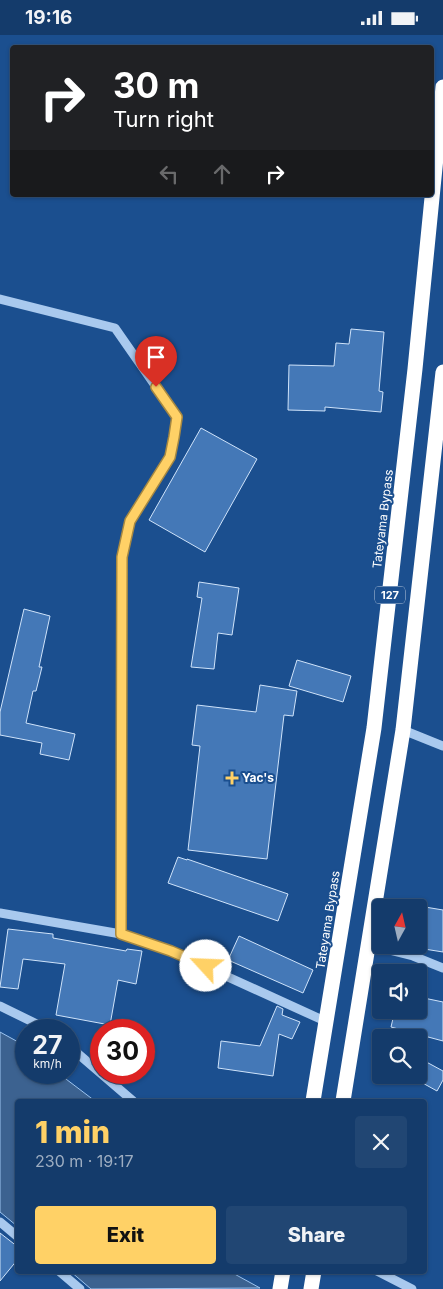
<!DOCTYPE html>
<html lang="en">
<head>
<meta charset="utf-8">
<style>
	:root { --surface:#143b6b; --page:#214673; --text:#f1f3f6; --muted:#9dadc1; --line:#33557e; --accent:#ffd166 }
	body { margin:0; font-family:Inter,sans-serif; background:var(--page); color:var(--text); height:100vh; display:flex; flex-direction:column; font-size:19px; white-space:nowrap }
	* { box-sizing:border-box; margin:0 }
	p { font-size:16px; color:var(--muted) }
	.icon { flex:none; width:28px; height:28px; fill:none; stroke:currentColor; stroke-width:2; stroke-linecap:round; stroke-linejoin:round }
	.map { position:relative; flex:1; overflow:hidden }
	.drawer { position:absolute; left:15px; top:1064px; width:412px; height:175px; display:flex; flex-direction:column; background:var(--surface); border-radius:5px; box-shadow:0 1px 4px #0004,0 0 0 1px var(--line) }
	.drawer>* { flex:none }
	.hud { position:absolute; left:10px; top:10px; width:424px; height:152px; border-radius:5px; box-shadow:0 1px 4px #0004,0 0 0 1px var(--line); background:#202124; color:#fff; overflow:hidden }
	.needle { width:32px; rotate:8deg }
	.buttons { position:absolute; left:372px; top:864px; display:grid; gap:10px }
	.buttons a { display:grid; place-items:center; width:55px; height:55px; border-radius:5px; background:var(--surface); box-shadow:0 1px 4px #0004,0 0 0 1px var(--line); font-size:25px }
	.speed { position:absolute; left:15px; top:984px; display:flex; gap:10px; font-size:25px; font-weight:700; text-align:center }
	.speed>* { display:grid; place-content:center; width:65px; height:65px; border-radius:50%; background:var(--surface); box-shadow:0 1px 4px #0004,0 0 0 1px var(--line); line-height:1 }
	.speed small { font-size:12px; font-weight:400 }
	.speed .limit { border:8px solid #d22; background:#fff; color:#111 }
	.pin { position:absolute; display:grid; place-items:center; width:42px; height:42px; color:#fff; margin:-51px -21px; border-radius:50% 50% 50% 0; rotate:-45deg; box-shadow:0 0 5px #0007 }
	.pin .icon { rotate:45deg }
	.me { position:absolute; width:55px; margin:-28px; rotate:295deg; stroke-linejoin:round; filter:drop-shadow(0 0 4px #0008) }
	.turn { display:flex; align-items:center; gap:18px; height:105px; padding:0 20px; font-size:22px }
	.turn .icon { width:65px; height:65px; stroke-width:2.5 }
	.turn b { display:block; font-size:35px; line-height:42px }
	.lanes { display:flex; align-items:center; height:48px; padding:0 20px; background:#0003; justify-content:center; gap:25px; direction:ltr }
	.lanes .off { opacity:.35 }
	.round { display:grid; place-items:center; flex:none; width:52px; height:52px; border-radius:5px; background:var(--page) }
	.summary { display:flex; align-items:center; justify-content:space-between; height:85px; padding:0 20px }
	h1 { font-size:30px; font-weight:800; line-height:38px; color:var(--accent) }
	.action { display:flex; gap:10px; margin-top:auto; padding:10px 20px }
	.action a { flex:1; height:58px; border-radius:5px; background:var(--accent); color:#111; font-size:20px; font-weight:800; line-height:58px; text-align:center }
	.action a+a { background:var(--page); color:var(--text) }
	.status { display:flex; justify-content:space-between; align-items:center; height:35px; padding:0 25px; background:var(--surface); direction:ltr }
	.status svg { height:14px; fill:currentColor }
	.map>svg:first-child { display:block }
</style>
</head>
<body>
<div class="status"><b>19:16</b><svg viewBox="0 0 49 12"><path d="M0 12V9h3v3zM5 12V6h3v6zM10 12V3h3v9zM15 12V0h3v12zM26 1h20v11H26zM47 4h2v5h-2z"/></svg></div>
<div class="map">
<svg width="443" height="1254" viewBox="0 0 443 1254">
	<rect width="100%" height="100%" fill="#1b4f8f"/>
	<g fill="#3c6290" stroke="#9cc4f0">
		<path d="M0 997 20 1008 26 1013V1038H58L95 1066H18L17 1191 0 1177Z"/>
		<path d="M70 1236H229L260 1253 91 1254Z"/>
	</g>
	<g fill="#4478b7" stroke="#cfe3fa">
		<path d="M351 294 384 297 379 356 383 357 381 377 325 372V376L288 375 289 330 334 331 336 308 349 309Z"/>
		<path d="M201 393 257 424 205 517 149 485Z"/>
		<path d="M199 547 239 553 232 600 218 598 214 634 191 632 202 563 197 562Z"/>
		<path d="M24 574 50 581 39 632H42L36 656H33L26 688 75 699 69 725 40 719 42 708 0 700V677Z"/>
		<path d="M297 625 351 641 343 667 289 651Z"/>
		<path d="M260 650 297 656 293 681 284 680 267 824 188 815 200 711 192 710 197 670 256 677Z"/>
		<path d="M178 822 187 825V824L288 859 278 886 168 848Z"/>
		<path d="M425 872 443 875V917L418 913Z"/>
		<path d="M8 894 53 899V903L126 916 127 914 142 916 136 949 118 945 110 990 56 980 65 929 23 924 18 954 0 952Z"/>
		<path d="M239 901 313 935 303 958 228 925Z"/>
		<path d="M419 962 443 967V1006L391 992 395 975H419Z"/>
		<path d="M277 971 283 974 282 980 300 987 292 1004 279 999 273 1041 218 1033 221 1006 260 1011Z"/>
		<path d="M419 1023 443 1036V1045L437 1056 419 1046Z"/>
		<path d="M0 1198 18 1212V1224L0 1246Z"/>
	</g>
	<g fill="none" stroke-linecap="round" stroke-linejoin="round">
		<g stroke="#a9c9ee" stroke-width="9">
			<path d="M0 264 115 293 177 382 170 422 130 486 122 522 121 899"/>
			<path d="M403 695 443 711"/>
			<path d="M0 878 121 899 171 916 327 987"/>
			<path d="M369 910 413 921 443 933"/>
			<path d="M0 971 49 995"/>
			<path d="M69 1011 133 1066"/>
			<path d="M0 1187 18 1202"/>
			<path d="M59 1236 80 1254"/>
			<path d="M377 1236 412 1254"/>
		</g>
		<g stroke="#fff" stroke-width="15">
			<path d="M313 1066 374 693 415 334 443 52"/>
			<path d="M343 1066 403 695 443 337"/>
			<path d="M280 1254 283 1236"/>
			<path d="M311 1254 314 1236"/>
		</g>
	</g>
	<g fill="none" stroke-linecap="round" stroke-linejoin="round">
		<g stroke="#a68842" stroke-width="12">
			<path id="route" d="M156 352 177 382 174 402 170 422 130 486 122 522 121 899 171 916 206 931"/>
		</g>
		<use href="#route" stroke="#ffd166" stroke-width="9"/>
	</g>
	<path fill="#ffd166" stroke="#1b4f8f" stroke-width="2" d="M229.5 735.5h5v5h5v5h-5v5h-5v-5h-5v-5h5z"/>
	<g text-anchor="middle" stroke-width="4" stroke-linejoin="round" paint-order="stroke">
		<rect fill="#1b4f8f" stroke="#bbcadd" stroke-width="1" x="375" y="551.5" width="30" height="17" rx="4"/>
		<g font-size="11" font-weight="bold" fill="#fff">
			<text x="390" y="564">127</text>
		</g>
		<g font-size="12" fill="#fff" stroke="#1b4f8f">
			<text transform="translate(383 484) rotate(-83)" y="4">Tateyama Bypass</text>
			<text transform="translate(328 885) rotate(-81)" y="4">Tateyama Bypass</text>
		</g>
		<g font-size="12" font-weight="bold" fill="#fff" stroke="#1b4f8f" text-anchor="start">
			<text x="242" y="747">Yac's</text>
		</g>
	</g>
</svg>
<div class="buttons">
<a><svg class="needle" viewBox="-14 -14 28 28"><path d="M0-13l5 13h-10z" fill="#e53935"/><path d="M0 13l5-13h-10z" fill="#9dadc1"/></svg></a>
<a><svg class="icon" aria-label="sound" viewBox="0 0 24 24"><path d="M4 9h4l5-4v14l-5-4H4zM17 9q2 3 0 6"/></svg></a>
<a><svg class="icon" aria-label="search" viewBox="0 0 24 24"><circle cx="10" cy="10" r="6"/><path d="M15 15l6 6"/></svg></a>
</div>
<div class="speed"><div>27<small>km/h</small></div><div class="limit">30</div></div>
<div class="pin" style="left:156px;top:352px;background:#d93025"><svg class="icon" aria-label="arrive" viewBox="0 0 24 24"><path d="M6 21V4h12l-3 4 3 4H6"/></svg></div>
<svg class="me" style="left:206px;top:931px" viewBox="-20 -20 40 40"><circle r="19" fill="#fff"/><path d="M0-13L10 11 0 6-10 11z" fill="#ffd166"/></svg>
<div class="hud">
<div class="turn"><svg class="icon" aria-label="right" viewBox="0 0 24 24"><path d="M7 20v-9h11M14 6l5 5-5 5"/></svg><div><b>30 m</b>Turn right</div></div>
<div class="lanes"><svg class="icon off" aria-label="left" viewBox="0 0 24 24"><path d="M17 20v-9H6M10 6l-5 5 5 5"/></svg><svg class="icon off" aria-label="ahead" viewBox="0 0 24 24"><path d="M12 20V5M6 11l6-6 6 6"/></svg><svg class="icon" aria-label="right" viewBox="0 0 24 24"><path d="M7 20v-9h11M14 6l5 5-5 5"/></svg></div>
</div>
<section class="drawer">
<div class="summary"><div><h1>1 min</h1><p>230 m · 19:17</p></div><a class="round"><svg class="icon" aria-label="close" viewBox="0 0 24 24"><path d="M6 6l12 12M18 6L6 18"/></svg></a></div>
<div class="action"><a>Exit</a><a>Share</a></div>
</section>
</div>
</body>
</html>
